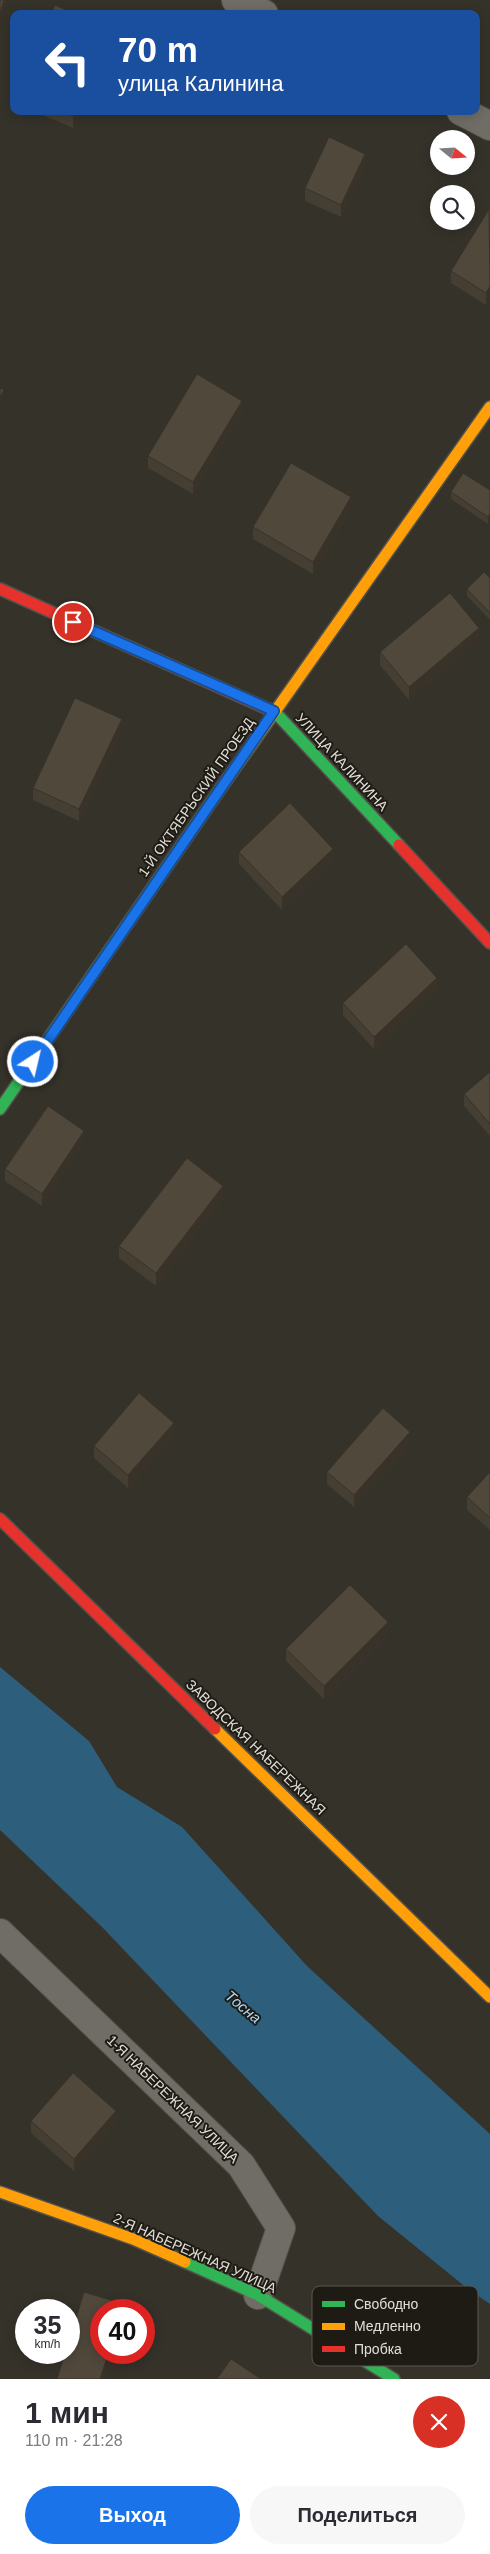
<!DOCTYPE html>
<html lang="ru">
<head>
<meta charset="utf-8">
<style>
	:root { --surface:#fff; --page:#f7f7f7; --text:#2b2b33; --muted:#7c7c81; --accent:#1a73e8 }
	body { margin:0; font-family:Arial,sans-serif; background:var(--page); color:var(--text); height:100vh; display:flex; flex-direction:column; font-size:19px; white-space:nowrap }
	* { box-sizing:border-box; margin:0 }
	p { font-size:16px; color:var(--muted) }
	.icon { flex:none; width:28px; height:28px; fill:none; stroke:currentColor; stroke-width:2; stroke-linecap:round; stroke-linejoin:round }
	.map { position:relative; height:2379px; overflow:hidden }
	.drawer { display:flex; flex-direction:column; background:var(--surface); flex:1 }
	.drawer>* { flex:none }
	.banner { position:absolute; left:10px; top:10px; width:470px; height:105px; border-radius:10px; box-shadow:0 2px 12px #0003; background:#1a4fa0; color:#fff; overflow:hidden }
	.needle { width:32px; rotate:108deg }
	.controls { position:absolute; left:430px; top:130px; display:grid; gap:10px }
	.controls a { display:grid; place-items:center; width:45px; height:45px; border-radius:50%; background:var(--surface); box-shadow:0 2px 12px #0003; font-size:25px }
	.speed { position:absolute; left:15px; top:2299px; display:flex; gap:10px; font-size:25px; font-weight:700; text-align:center }
	.speed>* { display:grid; place-content:center; width:65px; height:65px; border-radius:50%; background:var(--surface); box-shadow:0 2px 12px #0003; line-height:1 }
	.speed small { font-size:12px; font-weight:400 }
	.speed .limit { border:8px solid #d22; background:#fff; color:#111 }
	.pin { position:absolute; display:grid; place-items:center; width:42px; height:42px; color:#fff; margin:-21px; border:2px solid #fff; border-radius:50%; box-shadow:0 1px 5px #0007 }
	.me { position:absolute; width:55px; margin:-28px; rotate:35deg; stroke-linejoin:round; filter:drop-shadow(0 0 4px #0008) }
	.turn { display:flex; align-items:center; gap:18px; height:105px; padding:0 25px; font-size:22px }
	.turn .icon { width:65px; height:65px; stroke-width:2.5 }
	.turn b { display:block; font-size:35px; line-height:42px }
	.round { display:grid; place-items:center; flex:none; width:52px; height:52px; border-radius:26px; background:var(--page) }
	.summary { display:flex; align-items:center; justify-content:space-between; height:85px; padding:0 25px }
	h1 { font-size:30px; font-weight:800; line-height:38px }
	.primary-button { display:flex; gap:10px; margin-top:auto; padding:10px 25px }
	.primary-button a { flex:1; height:58px; border-radius:30px; background:var(--accent); color:#fff; font-size:20px; font-weight:800; line-height:58px; text-align:center }
	.primary-button a+a { background:var(--page); color:var(--text) }
	.map>svg:first-child { display:block }
</style>
</head>
<body>
<div class="map">
<svg width="490" height="2379" viewBox="0 0 490 2379">
	<rect width="100%" height="100%" fill="#35322a"/>
	<path fill="#2d5e7b" d="M0 1667 89 1741 117 1787 182 1827 307 1966 490 2134V2304L468 2289 378 2216 102 1927 0 1830Z"/>
	<g fill="none" stroke-linecap="round" stroke-linejoin="round">
		<g stroke="#53514a" stroke-width="30">
			<g id="street">
				<path d="M236 0 264 14"/>
				<path d="M461 111 490 126"/>
				<path d="M0 1933 241 2165 281 2228 258 2295"/>
			</g>
		</g>
		<g stroke="#53514a" stroke-width="14">
			<g id="fast">
				<path d="M268 709 274 711 399 845"/>
				<path d="M0 1109 221 788"/>
				<path d="M185 2262 258 2295 394 2379"/>
			</g>
		</g>
		<g stroke="#53514a" stroke-width="14">
			<g id="slow">
				<path d="M221 788 490 407"/>
				<path d="M215 1729 490 1997"/>
				<path d="M0 2192 133 2239 185 2262"/>
			</g>
		</g>
		<g stroke="#53514a" stroke-width="14">
			<g id="jam">
				<path d="M0 589 268 709"/>
				<path d="M399 845 490 943"/>
				<path d="M0 1519 215 1729"/>
			</g>
		</g>
		<use href="#street" stroke="#706d66" stroke-width="28"/>
		<use href="#fast" stroke="#30b455" stroke-width="11"/>
		<use href="#slow" stroke="#ff9f0a" stroke-width="11"/>
		<use href="#jam" stroke="#e5322d" stroke-width="11"/>
	</g>
	<g fill="#453e33">
		<path d="M34 111H81L73 128Z"/>
		<path d="M365 166 341 217 305 201V188Z"/>
		<path d="M490 209V298L486 305 451 283V271Z"/>
		<path d="M242 413 193 494 148 468V456Z"/>
		<path d="M490 490 488 524 451 499V492Z"/>
		<path d="M351 510 313 574 253 539V527Z"/>
		<path d="M490 578V620L467 596V589Z"/>
		<path d="M479 640 409 700 380 665V652Z"/>
		<path d="M122 731 79 821 33 800V788Z"/>
		<path d="M239 852 333 861 282 910 239 864Z"/>
		<path d="M437 990 374 1049 343 1015V1003Z"/>
		<path d="M490 1072V1136L464 1106V1094Z"/>
		<path d="M84 1143 42 1206 5 1181V1169Z"/>
		<path d="M223 1198 156 1286 119 1258V1246Z"/>
		<path d="M174 1435 128 1488 94 1458V1446Z"/>
		<path d="M410 1444 354 1507 327 1484V1472Z"/>
		<path d="M490 1472V1530L467 1510V1497Z"/>
		<path d="M388 1635 324 1699 286 1661V1649Z"/>
		<path d="M31 2121 116 2123 74 2171 31 2133Z"/>
	</g>
	<g fill="#383229">
		<path d="M4 0H8L0 26V14Z"/>
		<path d="M75 111H81L73 128V116Z"/>
		<path d="M365 154V166L341 217V205Z"/>
		<path d="M490 286V298L486 305V293Z"/>
		<path d="M4 390V402L0 410V397Z"/>
		<path d="M242 401V413L193 494V482Z"/>
		<path d="M351 497V510L313 574V562Z"/>
		<path d="M490 514V521L488 524V517Z"/>
		<path d="M479 628V640L409 700V687Z"/>
		<path d="M1 662V678L0 680V664Z"/>
		<path d="M122 719V731L79 821V809Z"/>
		<path d="M333 849V861L282 910V897Z"/>
		<path d="M437 978V990L374 1049V1037Z"/>
		<path d="M84 1131V1143L42 1206V1194Z"/>
		<path d="M223 1186V1198L156 1286V1273Z"/>
		<path d="M174 1423V1435L128 1488V1475Z"/>
		<path d="M410 1432V1444L354 1507V1495Z"/>
		<path d="M388 1622V1635L324 1699V1686Z"/>
		<path d="M116 2111V2123L74 2171V2159Z"/>
		<path d="M109 2352H113L104 2379H100Z"/>
	</g>
	<g fill="#50483b" stroke="#383229">
		<path d="M0 0H4L0 14Z"/>
		<path d="M55 5 75 14H51Z"/>
		<path d="M62 111H75L73 116Z"/>
		<path d="M329 137 365 154 341 205 305 188Z"/>
		<path d="M489 209 490 286 486 293 451 271Z"/>
		<path d="M197 374 242 401 193 482 148 456Z"/>
		<path d="M0 388 4 390 0 397Z"/>
		<path d="M291 463 351 497 313 562 253 527Z"/>
		<path d="M463 473 490 490V514L488 517 451 492Z"/>
		<path d="M484 572 490 578V613L467 589Z"/>
		<path d="M450 593 479 628 409 687 380 652Z"/>
		<path d="M75 698 122 719 79 809 33 788Z"/>
		<path d="M290 803 333 849 282 897 239 852Z"/>
		<path d="M406 944 437 978 374 1037 343 1003Z"/>
		<path d="M490 1072V1124L464 1094Z"/>
		<path d="M48 1106 84 1131 42 1194 5 1169Z"/>
		<path d="M187 1158 223 1186 156 1273 119 1246Z"/>
		<path d="M139 1393 174 1423 128 1475 94 1446Z"/>
		<path d="M383 1408 410 1432 354 1495 327 1472Z"/>
		<path d="M490 1472V1518L467 1497Z"/>
		<path d="M350 1585 388 1622 324 1686 286 1649Z"/>
		<path d="M73 2073 116 2111 74 2159 31 2121Z"/>
		<path d="M84 2292 124 2304 122 2310H101V2352H109L100 2379H57L65 2352H69V2341Z"/>
		<path d="M231 2359 261 2379H217Z"/>
	</g>
	<g fill="none" stroke-linecap="round" stroke-linejoin="round">
		<g stroke="#114b97" stroke-width="12">
			<path id="route" d="M33 1062 274 711 73 622"/>
		</g>
		<use href="#route" stroke="#1a73e8" stroke-width="9"/>
	</g>
	<g text-anchor="middle" stroke-width="4" stroke-linejoin="round" paint-order="stroke">
		<g font-size="14" fill="#e2ded6" stroke="#1e1b15">
			<text transform="translate(342 762) rotate(47)" y="5">УЛИЦА КАЛИНИНА</text>
			<text transform="translate(196 797) rotate(-55)" y="5">1-Й ОКТЯБРЬСКИЙ ПРОЕЗД</text>
			<text transform="translate(256 1747) rotate(44)" y="5">ЗАВОДСКАЯ НАБЕРЕЖНАЯ</text>
			<text transform="translate(173 2099) rotate(44)" y="5">1-Я НАБЕРЕЖНАЯ УЛИЦА</text>
			<text transform="translate(195 2253) rotate(24)" y="5">2-Я НАБЕРЕЖНАЯ УЛИЦА</text>
		</g>
		<g font-size="15" font-style="italic" fill="#abd9f8" stroke="#1e1b15">
			<text transform="translate(243 2007) rotate(40)" y="5">Тосна</text>
		</g>
	</g>
	<rect x="312" y="2286" width="166" height="80" rx="8" fill="#1e1b15" stroke="#59564f" stroke-width="1"/>
	<rect x="322" y="2301" width="23" height="6" fill="#30b455"/>
	<rect x="322" y="2323" width="23" height="7" fill="#ff9f0a"/>
	<rect x="322" y="2346" width="23" height="6" fill="#e5322d"/>
	<g font-size="14" fill="#e2ded6">
		<text x="354" y="2309">Свободно</text>
		<text x="354" y="2331">Медленно</text>
		<text x="354" y="2354">Пробка</text>
	</g>
</svg>
<div class="controls">
<a><svg class="needle" viewBox="-14 -14 28 28"><path d="M0-13l5 13h-10z" fill="#e53935"/><path d="M0 13l5-13h-10z" fill="#7c7c81"/></svg></a>
<a><svg class="icon" aria-label="search" viewBox="0 0 24 24"><circle cx="10" cy="10" r="6"/><path d="M15 15l6 6"/></svg></a>
</div>
<div class="speed"><div>35<small>km/h</small></div><div class="limit">40</div></div>
<div class="pin" style="left:73px;top:622px;background:#d93025"><svg class="icon" aria-label="arrive" viewBox="0 0 24 24"><path d="M6 21V4h12l-3 4 3 4H6"/></svg></div>
<svg class="me" style="left:33px;top:1062px" viewBox="-20 -20 40 40"><circle r="17" fill="#1a73e8" stroke="#fff" stroke-width="3"/><path d="M0-11L8 9 0 5-8 9z" fill="#fff"/></svg>
<div class="banner">
<div class="turn"><svg class="icon" aria-label="left" viewBox="0 0 24 24"><path d="M17 20v-9H6M10 6l-5 5 5 5"/></svg><div><b>70 m</b>улица Калинина</div></div>
</div>
</div>
<section class="drawer">
<div class="summary"><div><h1>1 мин</h1><p>110 m · 21:28</p></div><a class="round" style="background:#d93025;color:#fff"><svg class="icon" aria-label="close" viewBox="0 0 24 24"><path d="M6 6l12 12M18 6L6 18"/></svg></a></div>
<div class="primary-button"><a>Выход</a><a>Поделиться</a></div>
</section>
</body>
</html>
